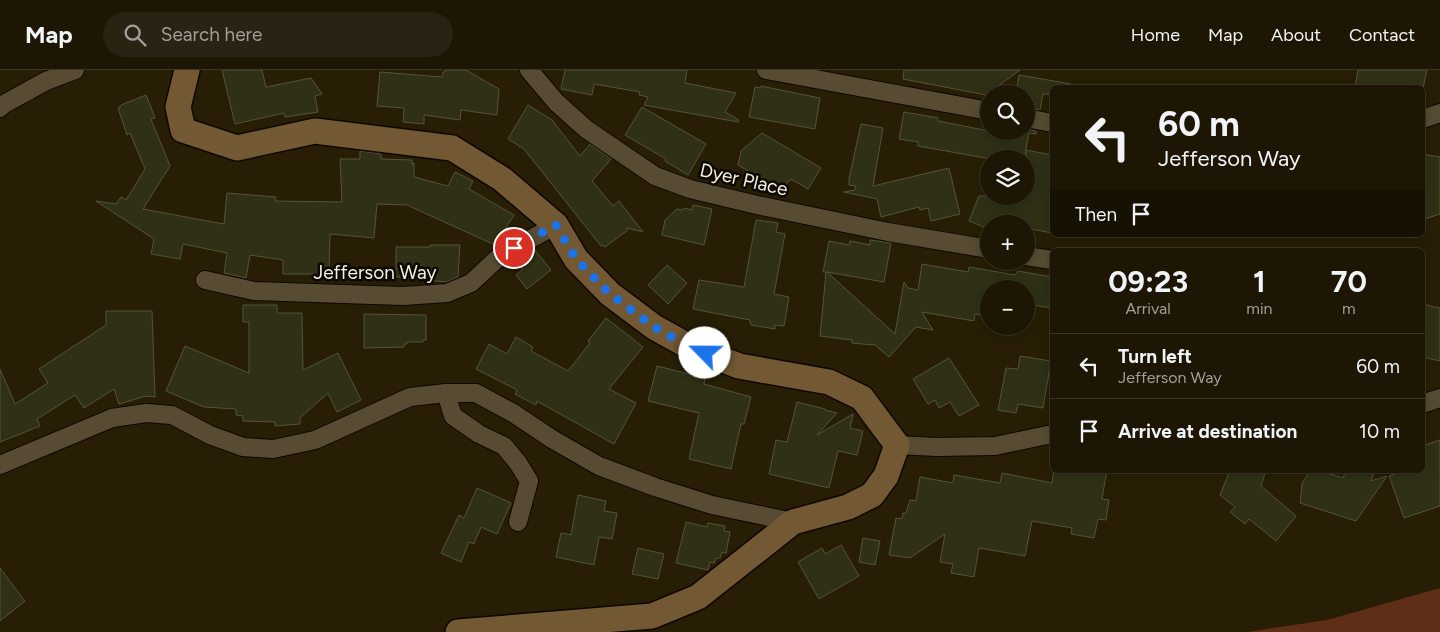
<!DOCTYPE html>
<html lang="en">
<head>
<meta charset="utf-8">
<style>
	:root { --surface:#1d1604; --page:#2a2313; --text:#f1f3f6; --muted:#a09f9a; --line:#3b3526 }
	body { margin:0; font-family:Figtree,sans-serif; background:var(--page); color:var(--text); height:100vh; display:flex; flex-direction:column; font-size:19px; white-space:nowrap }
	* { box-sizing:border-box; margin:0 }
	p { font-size:16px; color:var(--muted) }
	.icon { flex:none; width:28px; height:28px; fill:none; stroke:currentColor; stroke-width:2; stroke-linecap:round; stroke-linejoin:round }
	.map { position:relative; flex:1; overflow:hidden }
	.details { position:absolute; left:1050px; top:178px; width:375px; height:225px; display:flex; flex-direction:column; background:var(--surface); border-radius:8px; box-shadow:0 2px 12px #0003,0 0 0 1px var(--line) }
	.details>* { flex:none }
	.guide { position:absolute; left:1050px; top:15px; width:375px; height:152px; border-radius:8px; box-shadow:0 2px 12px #0003,0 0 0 1px var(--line); background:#1d1604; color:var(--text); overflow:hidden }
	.controls { position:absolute; left:980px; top:15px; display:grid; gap:10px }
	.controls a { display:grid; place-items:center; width:55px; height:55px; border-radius:50%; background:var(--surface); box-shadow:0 2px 12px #0003,0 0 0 1px var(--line); font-size:25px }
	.pin { position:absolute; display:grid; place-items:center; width:42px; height:42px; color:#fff; margin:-21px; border:2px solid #fff; border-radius:50%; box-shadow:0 1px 5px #0007 }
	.me { position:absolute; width:55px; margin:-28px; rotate:293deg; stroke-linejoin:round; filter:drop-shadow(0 0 4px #0008) }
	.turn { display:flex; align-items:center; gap:18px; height:105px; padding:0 25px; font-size:22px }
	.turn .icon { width:65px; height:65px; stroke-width:2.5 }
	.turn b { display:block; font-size:35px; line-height:42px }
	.then { display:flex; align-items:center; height:48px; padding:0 25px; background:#0003; gap:10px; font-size:19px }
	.eta { display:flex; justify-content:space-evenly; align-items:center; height:85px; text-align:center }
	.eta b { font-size:30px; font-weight:700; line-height:35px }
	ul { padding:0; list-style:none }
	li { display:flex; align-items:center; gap:15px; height:65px; padding:0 25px; border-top:1px solid var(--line) }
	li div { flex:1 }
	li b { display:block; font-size:19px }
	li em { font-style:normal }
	header { display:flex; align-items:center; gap:30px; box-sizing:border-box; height:70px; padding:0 25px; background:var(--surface); border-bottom:1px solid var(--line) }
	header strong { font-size:24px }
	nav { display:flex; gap:28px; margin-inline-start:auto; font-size:18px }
	.search { width:350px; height:45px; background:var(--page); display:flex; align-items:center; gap:12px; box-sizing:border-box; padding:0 18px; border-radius:28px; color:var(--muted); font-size:19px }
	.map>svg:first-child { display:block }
</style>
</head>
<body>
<header>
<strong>Map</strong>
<div class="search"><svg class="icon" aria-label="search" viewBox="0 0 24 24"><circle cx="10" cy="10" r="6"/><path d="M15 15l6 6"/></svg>Search here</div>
<nav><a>Home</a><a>Map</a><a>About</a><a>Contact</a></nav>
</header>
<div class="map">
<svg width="1440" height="562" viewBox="0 0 1440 562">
	<rect width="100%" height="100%" fill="#271e05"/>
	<path fill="#5e2f16" d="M1440 518V562H1247L1327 550Z"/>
	<g fill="#2f3016" stroke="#53543a">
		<path d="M222 0H262L266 17 311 8 322 24 315 26 318 42 285 47 284 43 235 54Z"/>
		<path d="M446 0H466L499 19 497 45 461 40 460 50 424 45V54L403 52 404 38 377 36 380 2 442 7 443 2H445Z"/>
		<path d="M565 0H687L685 13 736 23 725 42 739 50 738 52 644 35 648 27 639 25 640 22 594 14 592 25 561 19Z"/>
		<path d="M904 0H1020L986 25 903 9Z"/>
		<path d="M1358 0H1427L1423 18H1355Z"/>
		<path d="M1019 5 1071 14V18H1052V24H1043L1040 40 1026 38V24H1016Z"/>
		<path d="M761 16 820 28 815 59 749 47 755 17 761 18Z"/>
		<path d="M146 25 155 48 151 49 170 96 143 139 224 154 227 123 276 127 275 131 342 132 340 89H360V81L381 84V89L412 90V94L414 93V107L448 116 455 102 473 111 469 119 514 145 495 175 407 135 377 134 374 168 330 164 329 204H283V190L250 185 246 208 224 203 227 183 183 174 180 189 151 184 154 169 96 131 116 134 121 127 126 130 145 99 130 63 127 65 118 38 121 36V35Z"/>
		<path d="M528 35 552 50 580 86 590 74 611 89 592 111 613 136 619 131 643 162 627 158 628 160 605 177 603 175 601 176 524 79 508 69Z"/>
		<path d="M642 37 706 74 688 105 665 91 666 89 625 65Z"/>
		<path d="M904 42 938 48V51L989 61H1026V59L1036 61V64L1029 63 1024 89H991L918 76V72L899 69Z"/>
		<path d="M861 54 883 58 873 116 949 98 960 144 931 151 928 138 920 140 919 137 881 147 877 129 844 122 855 120 856 116 849 115V109Z"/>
		<path d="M762 63 821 98 808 119 791 109 790 111 789 110 785 117 773 113 771 117 747 103 748 101 738 95 741 81Z"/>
		<path d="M1026 80 1052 85V163L1026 158V154H989V159L969 151 979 126H1026Z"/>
		<path d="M1422 84 1440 87V144L1422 150Z"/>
		<path d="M693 135 712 139 704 175 662 165 665 150 677 139 683 140 684 138 692 140Z"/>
		<path d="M756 150 778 153 776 162 785 164 774 224 789 227 784 256 775 255V259L751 255 750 250 693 239 699 210 744 217Z"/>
		<path d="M870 170 891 173 884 212 827 202 895 264 904 212 908 218 918 220 922 194 968 202 969 197 1015 205 1018 201 1052 207V238L1026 234V219H989V246L975 244 974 251 922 242 933 260 916 257 889 287 874 274 873 275 852 273V270L820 266 826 202H823L829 171 849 175 850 171 870 175Z"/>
		<path d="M430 175H460L458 207 446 212 425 210V207H396V177H430Z"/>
		<path d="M534 179 551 200 527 219 516 205 523 199 514 194Z"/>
		<path d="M667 195 687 213 668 234 648 215Z"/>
		<path d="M1422 234 1440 238V291L1422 287Z"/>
		<path d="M243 235H277V243H302L303 300 338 283 361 330 337 342 328 323 300 348V354L275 356V352L243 351V346L236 345V339L204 337 166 321 185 276 249 303V252H243Z"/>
		<path d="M106 241H152L155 327 146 326 119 334 114 319 84 338 75 325 37 349 40 356 0 372V299L15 334 48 313 39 299 106 255Z"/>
		<path d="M364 244 426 245V270H423V272H407V274H404V277L364 278Z"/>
		<path d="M606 248 643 277 609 319 636 333 614 374 537 331 536 335 515 324 517 320 476 299 489 274 507 284 516 267 533 277 531 281 568 301 590 273 588 271Z"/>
		<path d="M1020 286 1051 291 1043 338 1018 334 1016 343 998 340 1006 298 1018 299Z"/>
		<path d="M949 288 979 335 959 346 950 332 939 338 935 330 928 334 913 309Z"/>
		<path d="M657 296 705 308 704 314 751 327 744 354H741L731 399 689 389 699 343 648 331Z"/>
		<path d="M797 332 825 339V340L837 343 817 365 853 344 850 358 863 361 857 385 838 381 829 418 769 404 776 370 787 372Z"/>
		<path d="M1440 370V436L1404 448 1389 406 1405 400H1422V376Z"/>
		<path d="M1054 400H1107L1102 429 1109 430 1106 450 1098 449 1094 468 1071 464 1072 458 1032 451 1025 486 979 478 974 507 951 503 953 494 940 492 945 464 910 488 889 485 896 448 902 449 903 443H906L910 430 916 431 920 407 953 413 954 405 1000 413 1002 403 1052 413Z"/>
		<path d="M1230 400H1266L1261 416 1296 446 1276 471 1249 449 1245 454 1230 442 1235 437 1220 425Z"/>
		<path d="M1310 400H1317L1343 408 1346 400H1375L1371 411 1387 406 1356 451 1300 433 1302 414Z"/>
		<path d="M477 418 511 433 497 464 481 457 474 474 469 472 461 492 441 483 459 445 464 448Z"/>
		<path d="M578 425 606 431 604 441 617 443 612 469 599 467 594 495 556 487 561 463 571 465Z"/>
		<path d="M686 452 707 457 708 453 725 456 724 461 730 462 726 483 722 482 720 488H716L714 493 710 492 708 500 676 493Z"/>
		<path d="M863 468 880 471 875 495 859 492Z"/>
		<path d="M841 475 859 506 819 529 798 492 822 478 825 484Z"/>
		<path d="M638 478 664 484 658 509 632 504Z"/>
		<path d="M0 498 25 531 0 551Z"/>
	</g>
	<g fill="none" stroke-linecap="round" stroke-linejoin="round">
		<g stroke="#100700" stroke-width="20">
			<g id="street">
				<path d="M529 0 556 32 586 59 655 106 690 119 757 135 888 162 989 179"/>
				<path d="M766 0 989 41"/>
				<path d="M0 38 4 34 46 11 75 0"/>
				<path d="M1026 48 1052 53"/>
				<path d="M1422 49 1440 43"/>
				<path d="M1026 186 1052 190"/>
				<path d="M205 210 254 221 403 226 447 223 471 213 500 186 556 155"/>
				<path d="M446 323 453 346 479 364 504 376 518 393 529 411 518 452"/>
				<path d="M1422 334 1440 328"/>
				<path d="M897 375 937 377 995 376 1052 364"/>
				<path d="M0 395 112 348 146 343 172 345 210 365 243 377 273 379 315 370 410 327 446 323H476L513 343 552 369 599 396 655 417 712 435 793 452"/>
			</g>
		</g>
		<g stroke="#100700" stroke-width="28">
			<path id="secondary" d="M187 0 178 37 183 60 237 78 315 61 452 78 502 109 556 155 576 189 610 224 654 257 688 276 739 296 829 312 862 328 897 375 886 406 872 425 848 437 793 452 698 527 652 546 458 562"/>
		</g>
		<use href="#street" stroke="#574c33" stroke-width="18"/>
		<use href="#secondary" stroke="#725933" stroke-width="25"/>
	</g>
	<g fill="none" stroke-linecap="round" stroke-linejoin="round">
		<path stroke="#1a73e8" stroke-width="9" stroke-dasharray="0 16.2" d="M514 178 556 155 576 189 610 224 654 257 688 276 705 283"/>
	</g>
	<g text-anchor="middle" stroke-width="5" stroke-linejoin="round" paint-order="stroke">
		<g font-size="19" fill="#f6efe1" stroke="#0c0802">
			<text transform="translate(744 109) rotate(13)" y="7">Dyer Place</text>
			<text x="375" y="209">Jefferson Way</text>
		</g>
	</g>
</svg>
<div class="controls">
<a><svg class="icon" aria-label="search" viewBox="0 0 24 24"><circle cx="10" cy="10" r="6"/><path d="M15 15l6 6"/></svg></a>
<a><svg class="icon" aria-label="layers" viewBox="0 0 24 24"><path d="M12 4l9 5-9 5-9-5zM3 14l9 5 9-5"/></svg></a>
<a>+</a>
<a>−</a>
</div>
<div class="pin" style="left:514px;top:178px;background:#d93025"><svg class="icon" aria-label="arrive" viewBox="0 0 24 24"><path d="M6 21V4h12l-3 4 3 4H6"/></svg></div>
<svg class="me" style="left:705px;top:283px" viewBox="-20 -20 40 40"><circle r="19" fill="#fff"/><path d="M0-13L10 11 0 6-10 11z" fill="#1a73e8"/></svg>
<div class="guide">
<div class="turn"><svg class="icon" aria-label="left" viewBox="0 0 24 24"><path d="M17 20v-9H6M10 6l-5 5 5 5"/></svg><div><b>60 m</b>Jefferson Way</div></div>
<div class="then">Then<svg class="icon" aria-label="arrive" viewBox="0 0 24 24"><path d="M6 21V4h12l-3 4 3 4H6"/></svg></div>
</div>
<section class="details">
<div class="eta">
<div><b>09:23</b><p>Arrival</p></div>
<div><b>1</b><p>min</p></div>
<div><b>70</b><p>m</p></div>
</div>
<ul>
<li><svg class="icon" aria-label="left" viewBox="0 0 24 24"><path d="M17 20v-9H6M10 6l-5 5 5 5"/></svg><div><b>Turn left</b><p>Jefferson Way</p></div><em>60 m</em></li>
<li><svg class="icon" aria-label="arrive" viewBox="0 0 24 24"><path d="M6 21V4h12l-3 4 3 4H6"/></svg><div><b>Arrive at destination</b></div><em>10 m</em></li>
</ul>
</section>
</div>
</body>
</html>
